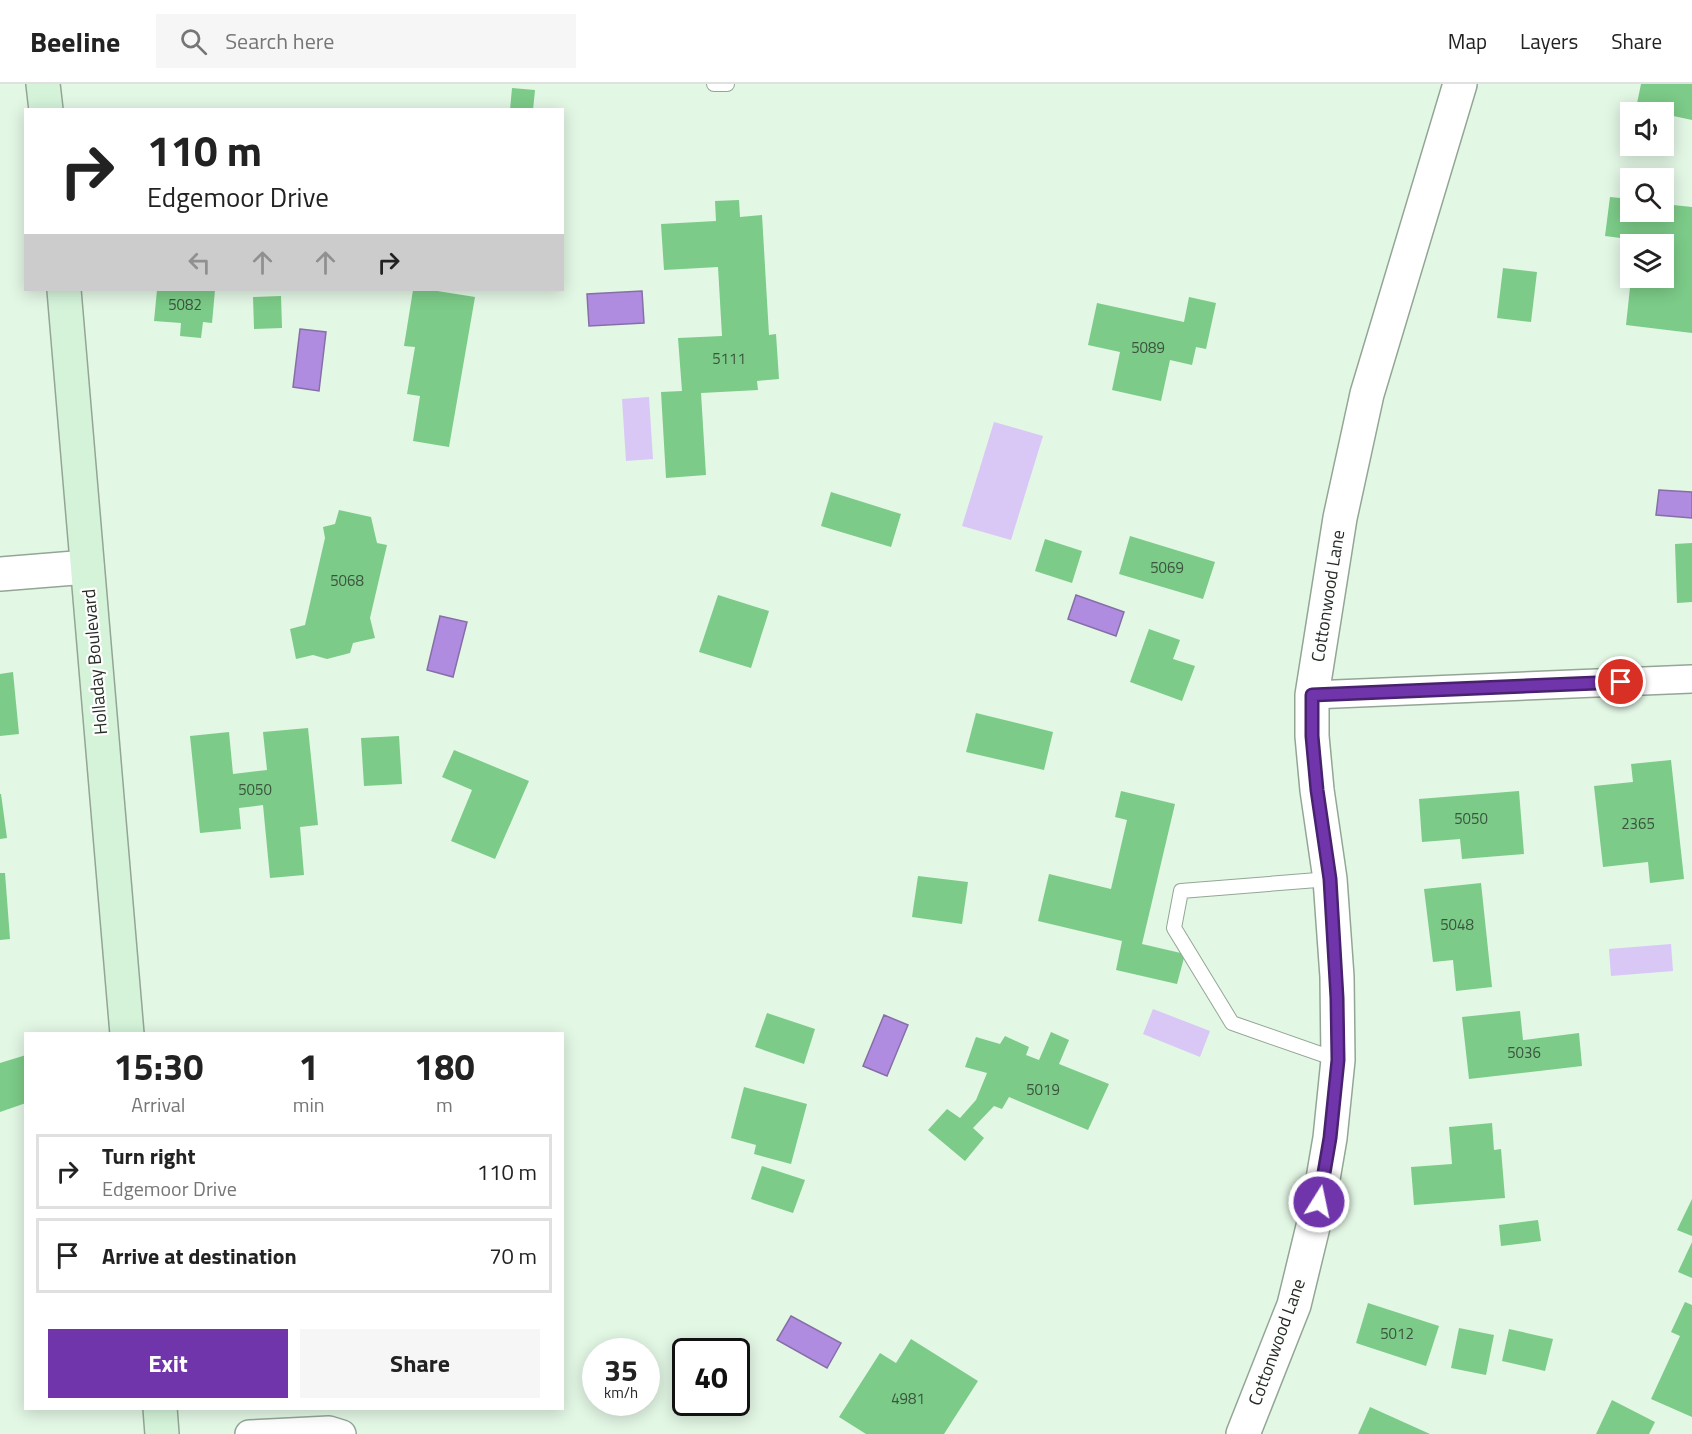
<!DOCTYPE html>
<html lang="en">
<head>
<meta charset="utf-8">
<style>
	:root { --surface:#fff; --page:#f6f6f6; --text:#222; --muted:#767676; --line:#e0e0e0; --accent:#7035ab }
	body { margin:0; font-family:"Titillium Web",sans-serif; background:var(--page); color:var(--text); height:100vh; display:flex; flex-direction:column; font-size:22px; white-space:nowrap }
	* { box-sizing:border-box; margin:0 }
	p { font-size:20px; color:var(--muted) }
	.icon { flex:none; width:33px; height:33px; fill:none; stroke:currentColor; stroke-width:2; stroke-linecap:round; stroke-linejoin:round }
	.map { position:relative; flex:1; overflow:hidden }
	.panel { position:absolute; left:24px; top:948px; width:540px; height:378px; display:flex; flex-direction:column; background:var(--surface); border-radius:0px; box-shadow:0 3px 15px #0003 }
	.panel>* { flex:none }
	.top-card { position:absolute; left:24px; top:24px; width:540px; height:183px; border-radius:0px; box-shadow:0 3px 15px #0003; background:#fff; color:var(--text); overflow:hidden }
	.tools { position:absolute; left:1620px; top:18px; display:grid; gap:12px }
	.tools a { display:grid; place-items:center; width:54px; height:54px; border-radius:0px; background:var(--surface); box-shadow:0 3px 15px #0003; font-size:30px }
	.speed { position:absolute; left:582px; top:1254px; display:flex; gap:12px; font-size:30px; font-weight:700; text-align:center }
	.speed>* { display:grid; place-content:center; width:78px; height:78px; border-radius:50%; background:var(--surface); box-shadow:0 3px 15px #0003; line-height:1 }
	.speed small { font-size:15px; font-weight:400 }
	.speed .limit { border:3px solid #111; border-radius:9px; background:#fff; color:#111 }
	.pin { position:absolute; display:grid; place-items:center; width:51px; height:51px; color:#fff; margin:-26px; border:3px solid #fff; border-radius:50%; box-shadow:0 2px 6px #0007 }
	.me { position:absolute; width:66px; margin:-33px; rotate:10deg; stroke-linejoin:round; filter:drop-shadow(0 0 4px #0008) }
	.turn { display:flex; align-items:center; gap:21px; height:126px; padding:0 24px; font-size:27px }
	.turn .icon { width:78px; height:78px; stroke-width:2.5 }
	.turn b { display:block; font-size:42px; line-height:51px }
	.lanes { display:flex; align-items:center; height:57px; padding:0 24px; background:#0003; justify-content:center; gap:30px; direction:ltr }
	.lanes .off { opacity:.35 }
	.eta { display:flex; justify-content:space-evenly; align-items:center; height:102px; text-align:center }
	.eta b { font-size:36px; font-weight:700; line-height:42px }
	.action { display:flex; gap:12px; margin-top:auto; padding:12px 24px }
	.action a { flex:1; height:69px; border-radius:0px; background:var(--accent); color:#fff; font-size:24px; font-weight:700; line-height:69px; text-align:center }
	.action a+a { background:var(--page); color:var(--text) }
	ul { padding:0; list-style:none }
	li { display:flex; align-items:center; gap:18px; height:75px; margin:0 12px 9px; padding:0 12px; border:3px solid var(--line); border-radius:0px }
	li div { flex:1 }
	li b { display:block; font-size:22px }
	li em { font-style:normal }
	header { display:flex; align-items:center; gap:36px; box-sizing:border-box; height:84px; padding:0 30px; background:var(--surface); border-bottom:2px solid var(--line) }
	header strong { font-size:28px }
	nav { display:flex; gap:33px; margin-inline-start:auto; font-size:21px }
	.search { width:420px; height:54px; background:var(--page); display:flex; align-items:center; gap:15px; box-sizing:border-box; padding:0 21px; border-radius:0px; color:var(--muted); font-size:22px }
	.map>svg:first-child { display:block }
</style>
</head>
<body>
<header>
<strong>Beeline</strong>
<div class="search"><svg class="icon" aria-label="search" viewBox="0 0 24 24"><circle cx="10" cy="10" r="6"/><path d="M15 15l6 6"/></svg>Search here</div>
<nav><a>Map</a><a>Layers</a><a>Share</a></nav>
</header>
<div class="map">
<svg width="1692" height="1350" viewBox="0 0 1692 1350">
	<rect width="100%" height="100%" fill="#e3f7e5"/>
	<g fill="#d9c7f5">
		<path d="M649 313 653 375 626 377 622 315Z"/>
		<path d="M994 338 1043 352 1011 456 962 442Z"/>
		<path d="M1671 860 1673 887 1611 892 1609 865Z"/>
		<path d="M1153 925 1210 947 1200 973 1143 950Z"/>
	</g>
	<g fill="#af8cdf" stroke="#866fa7" stroke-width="1.5">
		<path d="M642 207 644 239 589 242 587 210Z"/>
		<path d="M300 245 326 248 319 307 293 303Z"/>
		<path d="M1659 406 1692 408V434L1656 431Z"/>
		<path d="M1076 511 1124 528 1116 552 1068 535Z"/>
		<path d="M440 532 467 538 453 593 427 586Z"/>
		<path d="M884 931 908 941 887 992 863 982Z"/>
		<path d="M791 1232 841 1259 827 1284 777 1256Z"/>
	</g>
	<g fill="#7ccb88">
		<path d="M1641 0H1692V36L1664 30V28L1636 24Z"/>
		<path d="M512 4 535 6 533 26H510Z"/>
		<path d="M1610 113 1630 115V128H1664V120L1692 123V249L1626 241 1631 194H1664V160H1635L1636 156 1605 152Z"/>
		<path d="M739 116 740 133 762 131 769 251 776 250 779 295 757 297 758 306 701 309 706 391 666 394 661 308 682 307 678 254 722 252 718 183 664 186 661 140 716 137 715 117Z"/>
		<path d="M1503 184 1537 188 1531 238 1497 234Z"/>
		<path d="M157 206H215L212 239 203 238 201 254 180 252 181 239 154 237Z"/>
		<path d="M413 206H431L475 213 449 363 413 357 420 312 407 310 415 263 404 262Z"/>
		<path d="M281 212 282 244 254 245 253 213Z"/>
		<path d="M1189 213 1216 219 1206 265 1196 263 1192 281 1170 276 1161 317 1112 306 1120 268 1088 261 1097 219 1184 238Z"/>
		<path d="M831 408 901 430 891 463 821 442Z"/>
		<path d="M339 426 371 433 377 459 387 461 370 534 375 554 353 559 350 569 327 575 313 571 296 575 290 545 305 541 325 454 323 443 335 440Z"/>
		<path d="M1130 452 1215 478 1203 515 1119 490Z"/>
		<path d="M1045 455 1082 467 1072 499 1035 487Z"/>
		<path d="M1692 459V518L1677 519 1675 460Z"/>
		<path d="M718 511 769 527 751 584 699 568Z"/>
		<path d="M1149 545 1180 556 1173 575 1195 582 1182 617 1130 598Z"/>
		<path d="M13 588 19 650 0 652V590Z"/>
		<path d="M976 629 1053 648 1044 686 966 668Z"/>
		<path d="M308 644 318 741 300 743 304 791 270 794 263 721 239 724 241 745 200 749 190 652 229 648 233 690 267 686 263 648Z"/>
		<path d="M399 652 402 700 364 702 361 654Z"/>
		<path d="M454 666 529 697 495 775 451 757 472 706 442 693Z"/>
		<path d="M1671 676 1684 795 1650 799 1648 778 1603 783 1594 702 1633 698 1631 680Z"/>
		<path d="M1121 707 1175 720 1142 860 1185 870 1177 900 1116 886 1122 857 1038 837 1049 790 1111 805 1127 736 1115 733Z"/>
		<path d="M1519 707 1524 770 1462 775 1460 755 1422 758 1419 715Z"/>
		<path d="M0 710H1L7 754 0 755Z"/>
		<path d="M0 789H5L10 855 0 856Z"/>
		<path d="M918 792 968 798 962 840 912 833Z"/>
		<path d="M1481 799 1492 903 1456 907 1453 876 1433 878 1424 805Z"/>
		<path d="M1520 927 1523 956 1579 949 1582 982 1469 995 1462 933Z"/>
		<path d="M767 929 815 945 804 980 755 963Z"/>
		<path d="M1051 948 1069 956 1059 980 1109 1000 1088 1046 1009 1013 1002 1025 994 1022 973 1044 984 1054 965 1077 928 1046 947 1025 960 1034 976 1016 987 989 965 983 976 953 1000 960 1005 952 1029 963 1026 971 1039 976Z"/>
		<path d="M26 971V1019L0 1028V979Z"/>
		<path d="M744 1003 807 1020 791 1080 754 1070 756 1061 731 1054Z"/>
		<path d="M1492 1039 1494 1066 1501 1065 1505 1114 1414 1121 1411 1083 1452 1080 1449 1043Z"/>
		<path d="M762 1082 805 1096 793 1129 751 1115Z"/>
		<path d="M1692 1115V1152L1677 1146Z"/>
		<path d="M1538 1136 1541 1157 1501 1162 1499 1141Z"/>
		<path d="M1692 1158V1194L1678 1188Z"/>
		<path d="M1685 1218 1692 1221V1333L1651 1315 1680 1252 1671 1248Z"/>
		<path d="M1368 1219 1439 1242 1426 1282 1356 1259Z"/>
		<path d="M1459 1244 1494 1251 1486 1291 1451 1284Z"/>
		<path d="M1509 1245 1553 1255 1545 1287 1502 1277Z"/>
		<path d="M911 1255 978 1297 944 1350H866L839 1333 880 1269 896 1279Z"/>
		<path d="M1612 1316 1655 1338 1649 1350H1596Z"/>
		<path d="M1370 1323 1430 1350H1358Z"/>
	</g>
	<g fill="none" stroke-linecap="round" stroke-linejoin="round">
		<g stroke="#93a695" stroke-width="16">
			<g id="service">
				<path d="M714 0H727"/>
				<path d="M1330 795 1181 807 1174 844 1232 939 1338 976"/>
			</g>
		</g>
		<g stroke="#93a695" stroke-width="30">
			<g id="minor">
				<path d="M1312 611 1692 595"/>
				<path d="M249 1350 329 1346 342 1350"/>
			</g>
		</g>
		<g stroke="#93a695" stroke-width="36">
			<g id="tertiary">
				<path d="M0 490 87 483"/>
				<path d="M1243 1350 1294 1221 1319 1118 1330 1054 1338 976 1337 893 1330 795 1317 706 1312 652V611L1340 434 1367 310 1460 0"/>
			</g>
		</g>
		<g stroke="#93a695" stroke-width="36">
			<g id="secondary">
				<path d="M43 0 46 26"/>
				<path d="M64 206 127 950"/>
				<path d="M160 1324 162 1350"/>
			</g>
		</g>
		<use href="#service" stroke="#fff" stroke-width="14"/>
		<use href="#minor" stroke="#fff" stroke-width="27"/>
		<use href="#tertiary" stroke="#fff" stroke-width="33"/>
		<use href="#secondary" stroke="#d4f3d9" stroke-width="33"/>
	</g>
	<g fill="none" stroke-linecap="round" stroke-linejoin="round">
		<g stroke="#49226f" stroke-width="15">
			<path id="route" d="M1319 1118 1330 1054 1338 976 1337 914 1330 795 1317 706 1312 652V611L1621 598"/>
		</g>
		<use href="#route" stroke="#7035ab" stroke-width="10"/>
	</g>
	<g text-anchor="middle" stroke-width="4.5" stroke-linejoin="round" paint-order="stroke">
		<g font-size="15" fill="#3b543e">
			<text x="185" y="226">5082</text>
			<text x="1148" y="269">5089</text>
			<text x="729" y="280">5111</text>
			<text x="1167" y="489">5069</text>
			<text x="347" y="502">5068</text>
			<text x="255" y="711">5050</text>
			<text x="1471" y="740">5050</text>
			<text x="1638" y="745">2365</text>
			<text x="1457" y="846">5048</text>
			<text x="1524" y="974">5036</text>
			<text x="1043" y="1011">5019</text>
			<text x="1397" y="1255">5012</text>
			<text x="908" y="1320">4981</text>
		</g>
		<g font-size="18" fill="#252c25" stroke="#fefefe">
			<text transform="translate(1328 512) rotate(-81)" y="6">Cottonwood Lane</text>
			<text transform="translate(95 578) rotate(-95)" y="6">Holladay Boulevard</text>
			<text transform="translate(1277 1258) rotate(-70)" y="6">Cottonwood Lane</text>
		</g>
	</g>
</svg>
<div class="tools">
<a><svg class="icon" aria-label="sound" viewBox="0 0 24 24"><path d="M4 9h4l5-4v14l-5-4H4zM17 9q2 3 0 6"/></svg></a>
<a><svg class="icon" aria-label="search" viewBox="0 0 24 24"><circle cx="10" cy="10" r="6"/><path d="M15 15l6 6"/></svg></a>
<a><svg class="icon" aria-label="layers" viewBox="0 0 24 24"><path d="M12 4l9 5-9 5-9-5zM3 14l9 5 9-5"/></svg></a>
</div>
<div class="speed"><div>35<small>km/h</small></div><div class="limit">40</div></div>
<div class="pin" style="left:1621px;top:598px;background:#d93025"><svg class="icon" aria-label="arrive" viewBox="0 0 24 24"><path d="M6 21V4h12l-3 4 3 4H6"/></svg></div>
<svg class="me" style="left:1319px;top:1118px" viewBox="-20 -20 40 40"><circle r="17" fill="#7035ab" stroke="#fff" stroke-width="3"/><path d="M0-11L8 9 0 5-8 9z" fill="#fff"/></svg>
<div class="top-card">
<div class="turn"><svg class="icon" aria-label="right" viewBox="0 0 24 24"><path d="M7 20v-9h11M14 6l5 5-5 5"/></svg><div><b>110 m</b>Edgemoor Drive</div></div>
<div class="lanes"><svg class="icon off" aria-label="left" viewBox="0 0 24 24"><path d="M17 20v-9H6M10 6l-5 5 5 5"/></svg><svg class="icon off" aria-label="ahead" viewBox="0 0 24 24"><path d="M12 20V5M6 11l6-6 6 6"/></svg><svg class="icon off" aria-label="ahead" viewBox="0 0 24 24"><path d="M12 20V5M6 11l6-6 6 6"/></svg><svg class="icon" aria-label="right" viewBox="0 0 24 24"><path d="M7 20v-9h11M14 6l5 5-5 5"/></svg></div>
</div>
<section class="panel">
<div class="eta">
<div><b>15:30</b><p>Arrival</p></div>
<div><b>1</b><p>min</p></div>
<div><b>180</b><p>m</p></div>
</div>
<ul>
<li><svg class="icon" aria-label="right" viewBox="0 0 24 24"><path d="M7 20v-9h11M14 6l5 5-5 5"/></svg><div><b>Turn right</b><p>Edgemoor Drive</p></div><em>110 m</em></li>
<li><svg class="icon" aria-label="arrive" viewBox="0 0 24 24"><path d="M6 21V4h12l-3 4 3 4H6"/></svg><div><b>Arrive at destination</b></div><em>70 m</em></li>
</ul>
<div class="action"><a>Exit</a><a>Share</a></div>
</section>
</div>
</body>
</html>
